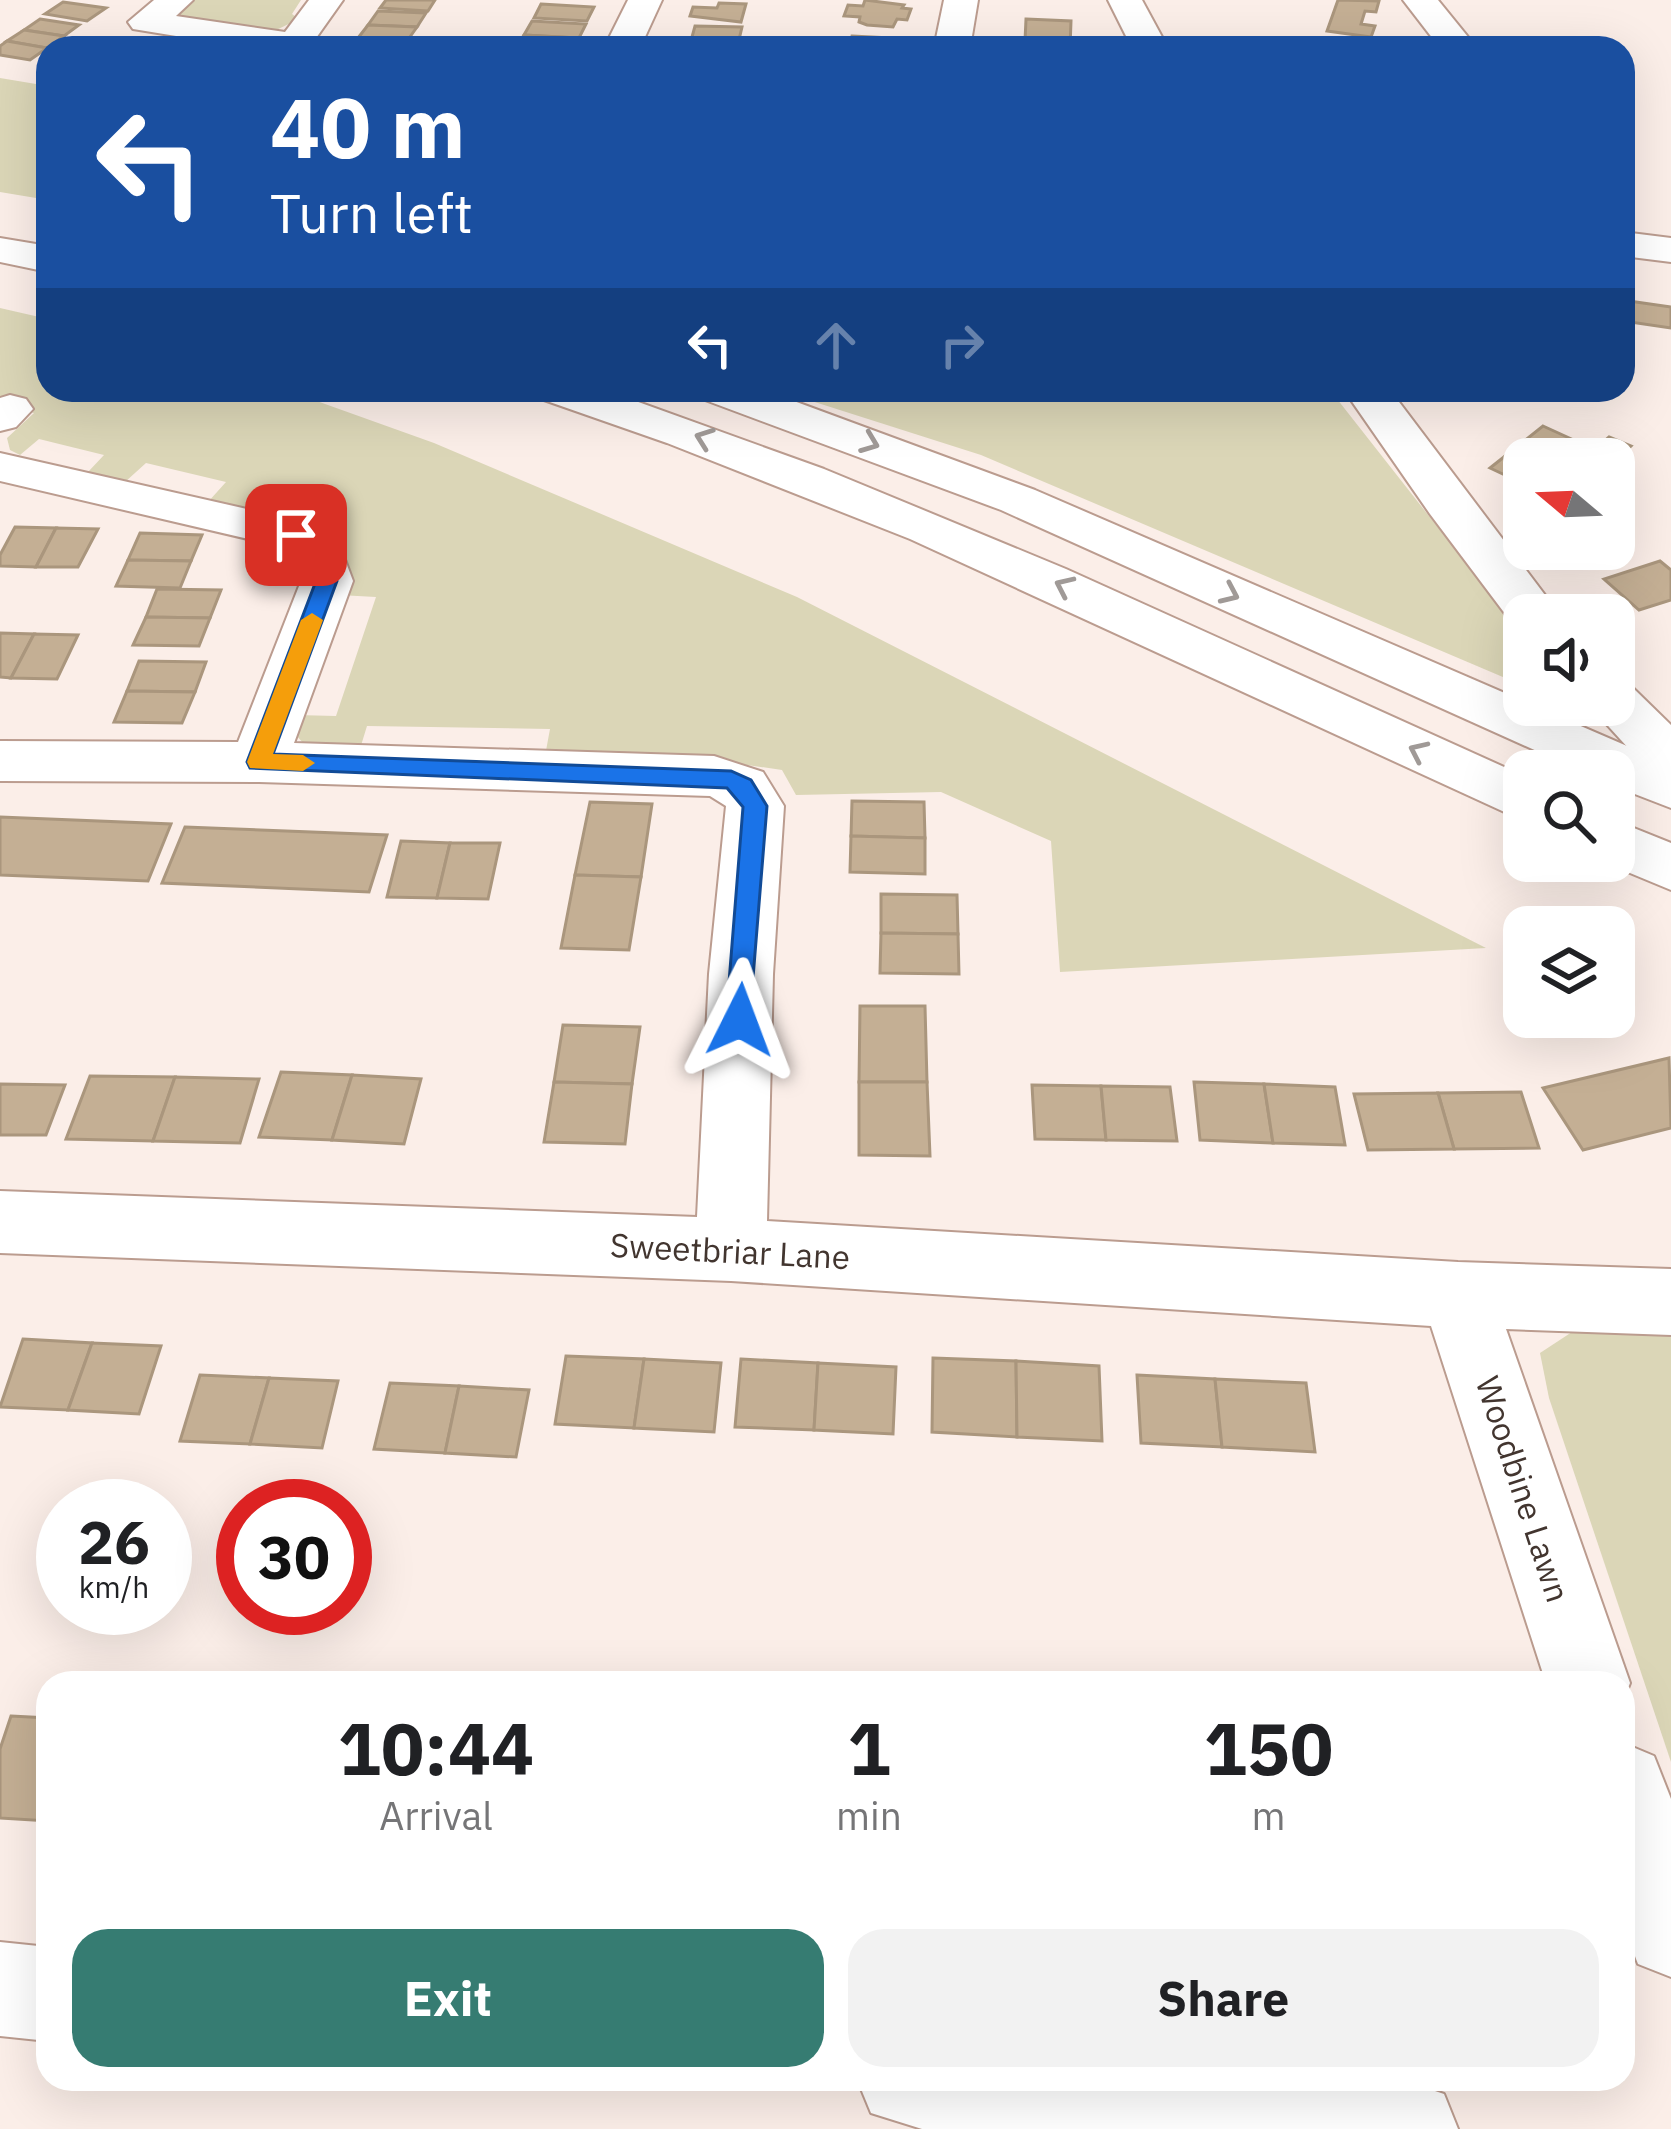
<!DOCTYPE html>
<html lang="en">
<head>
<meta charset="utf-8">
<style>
	:root { --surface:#fff; --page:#f2f2f2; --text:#202124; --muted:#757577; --accent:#367c72 }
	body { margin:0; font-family:"IBM Plex Sans",sans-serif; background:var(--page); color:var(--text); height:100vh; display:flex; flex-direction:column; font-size:45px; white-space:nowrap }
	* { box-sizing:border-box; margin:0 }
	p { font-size:39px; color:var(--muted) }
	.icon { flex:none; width:66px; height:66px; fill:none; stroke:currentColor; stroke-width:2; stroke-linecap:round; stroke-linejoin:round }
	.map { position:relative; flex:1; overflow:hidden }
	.drawer { position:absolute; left:36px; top:1671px; width:1599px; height:420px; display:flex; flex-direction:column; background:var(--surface); border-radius:36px; box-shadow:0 12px 48px #0002 }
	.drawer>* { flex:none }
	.banner { position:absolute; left:36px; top:36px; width:1599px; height:366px; border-radius:36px; box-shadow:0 12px 48px #0002; background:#1a4fa0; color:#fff; overflow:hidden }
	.needle { width:78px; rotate:289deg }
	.tools { position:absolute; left:1503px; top:438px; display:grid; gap:24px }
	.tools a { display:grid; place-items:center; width:132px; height:132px; border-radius:24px; background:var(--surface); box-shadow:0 12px 48px #0002; font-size:60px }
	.speed { position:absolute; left:36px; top:1479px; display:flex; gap:24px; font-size:60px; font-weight:700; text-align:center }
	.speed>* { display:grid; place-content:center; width:156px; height:156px; border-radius:50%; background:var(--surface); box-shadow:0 12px 48px #0002; line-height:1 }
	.speed small { font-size:30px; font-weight:400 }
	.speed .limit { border:18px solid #d22; background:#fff; color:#111 }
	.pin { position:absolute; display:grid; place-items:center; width:102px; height:102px; color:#fff; margin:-51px; border-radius:24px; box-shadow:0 6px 18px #0006 }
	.me { position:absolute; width:132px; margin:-66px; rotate:3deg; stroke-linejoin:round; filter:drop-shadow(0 0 9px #0008) }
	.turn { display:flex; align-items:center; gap:42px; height:252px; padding:0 36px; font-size:54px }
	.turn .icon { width:156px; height:156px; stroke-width:2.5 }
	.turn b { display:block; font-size:84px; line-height:102px }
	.lanes { display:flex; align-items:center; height:114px; padding:0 36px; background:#0003; justify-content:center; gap:60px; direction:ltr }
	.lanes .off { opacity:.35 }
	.eta { display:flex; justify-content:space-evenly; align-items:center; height:204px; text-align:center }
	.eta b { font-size:72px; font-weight:700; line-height:84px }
	.cta { display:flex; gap:24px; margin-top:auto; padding:24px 36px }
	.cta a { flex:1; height:138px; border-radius:36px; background:var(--accent); color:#fff; font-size:48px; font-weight:700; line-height:138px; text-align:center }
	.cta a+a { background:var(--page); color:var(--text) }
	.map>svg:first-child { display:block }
</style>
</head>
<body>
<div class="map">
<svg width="1671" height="2129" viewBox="0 0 1671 2129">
	<rect width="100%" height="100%" fill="#fbeee8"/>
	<g fill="#dbd6b7">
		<path d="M188 0H301L292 14 299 19 270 33 201 19 186 22 174 16Z"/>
		<path d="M0 78 48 86V200L0 192Z"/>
		<path d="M0 308 48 319V390H286L434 443 797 597 1486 948 1060 972 1051 841 941 792 796 795 782 770 706 759 545 756 550 729 367 726 359 752 304 744 295 734 296 715 336 716 376 597 339 595 345 550 321 529 208 502 226 482 146 463 125 482 88 472 104 455 39 439 20 455 10 450 7 438 34 413 0 405Z"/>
		<path d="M777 390H1330L1524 637V686L981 455Z"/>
		<path d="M1624 1326 1671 1331V1762L1549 1398 1540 1353 1572 1332Z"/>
	</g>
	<g fill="#c4af94" stroke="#aa967d" stroke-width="3">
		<path d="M386 0H435L428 11 380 8Z"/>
		<path d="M865 0 904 5 902 8 911 9 907 20 897 19 893 27 867 25 859 22 860 17 844 16 848 5 863 6Z"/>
		<path d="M1338 0 1379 1 1376 12 1365 11 1361 24 1375 26 1371 37 1327 31Z"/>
		<path d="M63 2 106 8 87 21 45 14Z"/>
		<path d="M719 3 746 4 741 22 690 16 693 7 717 8Z"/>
		<path d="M541 4 594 7 587 21 534 18Z"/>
		<path d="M378 11 426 13 417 27 368 25Z"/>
		<path d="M40 19 79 25 64 36 24 30Z"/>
		<path d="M1026 19 1071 21 1070 48H1033L1034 41H1025Z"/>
		<path d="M532 21 586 24 579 38 524 35Z"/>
		<path d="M368 25 417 27 407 41 358 38Z"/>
		<path d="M695 26 742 27 737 48H689Z"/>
		<path d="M24 30 64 36 47 48 7 41Z"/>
		<path d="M524 35 579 38 574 48H517Z"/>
		<path d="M852 36 909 39 907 48H849Z"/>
		<path d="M7 41 47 48 30 60 0 55V46Z"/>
		<path d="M1629 301 1671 307V328L1630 322Z"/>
		<path d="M1543 426 1589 447 1574 459H1524V484L1490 468Z"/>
		<path d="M1609 437 1631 446 1614 462 1586 457Z"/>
		<path d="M15 527 56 528 36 567 0 566V555Z"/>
		<path d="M56 528 98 529 78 567H36Z"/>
		<path d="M140 533 202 535 191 561 128 560Z"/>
		<path d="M128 560 191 561 180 588 116 586Z"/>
		<path d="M1660 561 1671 570V600L1639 610 1604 579Z"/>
		<path d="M157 589 221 590 210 618 146 617Z"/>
		<path d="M146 617 210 618 199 646 133 645Z"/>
		<path d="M0 633 34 634 11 678 0 677Z"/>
		<path d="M34 634 78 635 57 679 11 678Z"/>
		<path d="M139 661 206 662 195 692 127 691Z"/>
		<path d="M127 691 195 692 182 723 114 722Z"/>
		<path d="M852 801 924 802 925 838 851 836Z"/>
		<path d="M590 802 652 804 641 877 575 875Z"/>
		<path d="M0 817 171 824 148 881 0 875Z"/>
		<path d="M185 827 387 835 369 892 162 883Z"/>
		<path d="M851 836 925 838V874L850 872Z"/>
		<path d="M401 841 450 843 437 898 387 897Z"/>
		<path d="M450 843H500L488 899 437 898Z"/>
		<path d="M575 875 641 877 629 950 561 948Z"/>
		<path d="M881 894 957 895 958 934 881 933Z"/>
		<path d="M881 933 958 934 959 974 880 973Z"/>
		<path d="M860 1006H925L927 1082H859Z"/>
		<path d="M563 1025 640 1027 632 1084 554 1082Z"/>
		<path d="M1669 1058 1671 1128 1583 1150 1543 1088Z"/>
		<path d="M281 1072 352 1075 332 1140 259 1137Z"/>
		<path d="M352 1075 421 1079 404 1144 332 1140Z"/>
		<path d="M90 1076 175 1077 153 1141 66 1139Z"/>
		<path d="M175 1077 259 1079 240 1143 153 1141Z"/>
		<path d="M554 1082 632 1084 625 1144 544 1142Z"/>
		<path d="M859 1082H927L930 1156 859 1155Z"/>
		<path d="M1194 1082 1264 1084 1273 1143 1200 1140Z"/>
		<path d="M0 1084 65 1085 46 1135H0Z"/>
		<path d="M1264 1084 1335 1087 1345 1145 1273 1143Z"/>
		<path d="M1032 1085 1101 1086 1106 1140 1035 1139Z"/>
		<path d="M1101 1086 1170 1087 1177 1141 1106 1140Z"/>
		<path d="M1521 1092 1539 1148 1454 1149 1438 1093Z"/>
		<path d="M1438 1093 1454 1149 1368 1150 1354 1094Z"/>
		<path d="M23 1339 92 1343 68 1410 0 1407Z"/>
		<path d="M92 1343 161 1346 139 1414 68 1410Z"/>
		<path d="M566 1356 644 1359 634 1428 555 1424Z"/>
		<path d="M933 1358 1016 1361 1017 1437 932 1432Z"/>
		<path d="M644 1359 721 1363 714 1432 634 1428Z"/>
		<path d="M741 1359 818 1363 814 1430 735 1427Z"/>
		<path d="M1016 1361 1099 1366 1102 1441 1017 1437Z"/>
		<path d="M818 1363 896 1367 893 1434 814 1430Z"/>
		<path d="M200 1375 269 1378 250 1444 180 1441Z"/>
		<path d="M1137 1375 1215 1379 1222 1447 1141 1443Z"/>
		<path d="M269 1378 338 1381 322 1448 250 1444Z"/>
		<path d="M1215 1379 1306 1383 1315 1452 1222 1447Z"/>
		<path d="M390 1383 459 1386 445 1453 374 1449Z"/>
		<path d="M459 1386 529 1390 516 1457 445 1453Z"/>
		<path d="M11 1716 48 1718V1821L0 1818V1749Z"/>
	</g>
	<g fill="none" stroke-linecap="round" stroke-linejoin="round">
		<g stroke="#bb9c8f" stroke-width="4">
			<g id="minor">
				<path d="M154 0H193L176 16 285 32 309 0H343L309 48H250L133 29 128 22Z"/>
				<path d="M628 0H662L640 48H604Z"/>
				<path d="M944 0H978L970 48H934Z"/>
				<path d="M1108 0H1142L1168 48H1132Z"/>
				<path d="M1403 0H1438L1477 48H1440Z"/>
				<path d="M1623 232 1671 238V262L1623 256Z"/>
				<path d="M1344 390H1390L1560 615H1524V629L1515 627 1430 514Z"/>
				<path d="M10 395 26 399 33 409 16 427 0 431V398Z"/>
				<path d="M0 453 313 524 338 541 353 581 294 743 714 756 763 772 784 806 773 974 767 1221 1458 1262 1671 1269V1335L1506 1329 1630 1683 1623 1701V1683H1546L1431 1326 731 1281 0 1253V1191L697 1217 709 974 726 806 710 796 259 782 0 781V741L238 742 301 581 296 559 278 546 0 481Z"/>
				<path d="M1614 682 1633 688 1671 725V779L1651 773 1589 705H1614Z"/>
				<path d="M1623 1743 1654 1756 1671 1799V1977L1638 1964 1623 1925Z"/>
				<path d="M0 1942 48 1947V2041L0 2036Z"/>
				<path d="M857 2079H1399L1444 2094 1458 2129H922L871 2113Z"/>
			</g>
		</g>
		<g stroke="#bb9c8f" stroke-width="4">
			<g id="highway">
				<path d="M0 238 48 246V272L0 262Z"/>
				<path d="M537 390H605L824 469 1066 569 1524 776V821L910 539 667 443 544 400Z"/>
				<path d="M698 390H764L1035 490 1671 765V808L1614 786V771H1581L1001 510 705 400Z"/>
				<path d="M1614 820 1671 843V890L1601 861H1614Z"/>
			</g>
		</g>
		<use href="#minor" fill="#fff" fill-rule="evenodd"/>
		<use href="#highway" fill="#fff" fill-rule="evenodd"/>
	</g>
	<defs><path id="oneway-chevron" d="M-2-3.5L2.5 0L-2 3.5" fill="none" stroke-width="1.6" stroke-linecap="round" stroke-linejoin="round" transform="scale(3)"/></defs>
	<g stroke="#a09a97">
		<use href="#oneway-chevron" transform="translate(704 438) rotate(-160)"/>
		<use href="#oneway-chevron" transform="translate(870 443) rotate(21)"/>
		<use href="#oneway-chevron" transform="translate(1064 586) rotate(-155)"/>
		<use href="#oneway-chevron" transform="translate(1230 594) rotate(24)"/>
		<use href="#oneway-chevron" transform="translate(1418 751) rotate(-155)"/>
	</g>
	<path fill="#1a73e8" stroke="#114b97" stroke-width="3" d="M296 529 327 547 337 581 273 754 731 771 751 780 767 806 749 1027H730L726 1020 743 807 727 788 250 768 247 762 316 581 310 554 285 535Z"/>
	<path fill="#f59e0b" d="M312 613 323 620 273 754 303 755 315 763 303 771 250 768 247 762 301 620Z"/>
	<g text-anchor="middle" stroke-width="9" stroke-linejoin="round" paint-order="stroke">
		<g font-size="33" fill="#42352f" stroke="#fff">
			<text transform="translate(730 1251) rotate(3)" y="12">Sweetbriar Lane</text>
			<text transform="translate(1523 1489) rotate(72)" y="12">Woodbine Lawn</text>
		</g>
	</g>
</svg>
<div class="tools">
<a><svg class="needle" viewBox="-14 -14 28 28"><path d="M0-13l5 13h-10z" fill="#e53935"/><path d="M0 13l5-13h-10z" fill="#757577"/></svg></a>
<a><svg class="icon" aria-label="sound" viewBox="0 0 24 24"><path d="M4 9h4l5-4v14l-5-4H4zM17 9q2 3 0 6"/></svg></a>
<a><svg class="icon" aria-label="search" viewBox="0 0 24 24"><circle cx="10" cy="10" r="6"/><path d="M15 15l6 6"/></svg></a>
<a><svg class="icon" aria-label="layers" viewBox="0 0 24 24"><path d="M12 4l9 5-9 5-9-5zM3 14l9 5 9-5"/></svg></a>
</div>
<div class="speed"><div>26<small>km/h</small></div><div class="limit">30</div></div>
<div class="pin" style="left:296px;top:535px;background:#d93025"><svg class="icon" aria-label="arrive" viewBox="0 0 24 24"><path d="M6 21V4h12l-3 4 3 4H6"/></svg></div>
<svg class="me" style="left:740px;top:1020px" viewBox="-20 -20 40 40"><path d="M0-17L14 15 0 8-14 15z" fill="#1a73e8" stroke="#fff" stroke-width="4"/></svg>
<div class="banner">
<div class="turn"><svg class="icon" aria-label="left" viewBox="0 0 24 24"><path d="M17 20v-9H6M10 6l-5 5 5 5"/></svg><div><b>40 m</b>Turn left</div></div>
<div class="lanes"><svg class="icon" aria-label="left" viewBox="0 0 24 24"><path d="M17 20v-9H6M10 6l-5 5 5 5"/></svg><svg class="icon off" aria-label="ahead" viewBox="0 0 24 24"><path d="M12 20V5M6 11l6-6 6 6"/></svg><svg class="icon off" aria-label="right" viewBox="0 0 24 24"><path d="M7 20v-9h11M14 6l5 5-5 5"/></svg></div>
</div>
<section class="drawer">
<div class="eta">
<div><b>10:44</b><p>Arrival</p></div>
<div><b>1</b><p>min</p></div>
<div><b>150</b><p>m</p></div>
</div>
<div class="cta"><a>Exit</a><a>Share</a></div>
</section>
</div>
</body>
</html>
